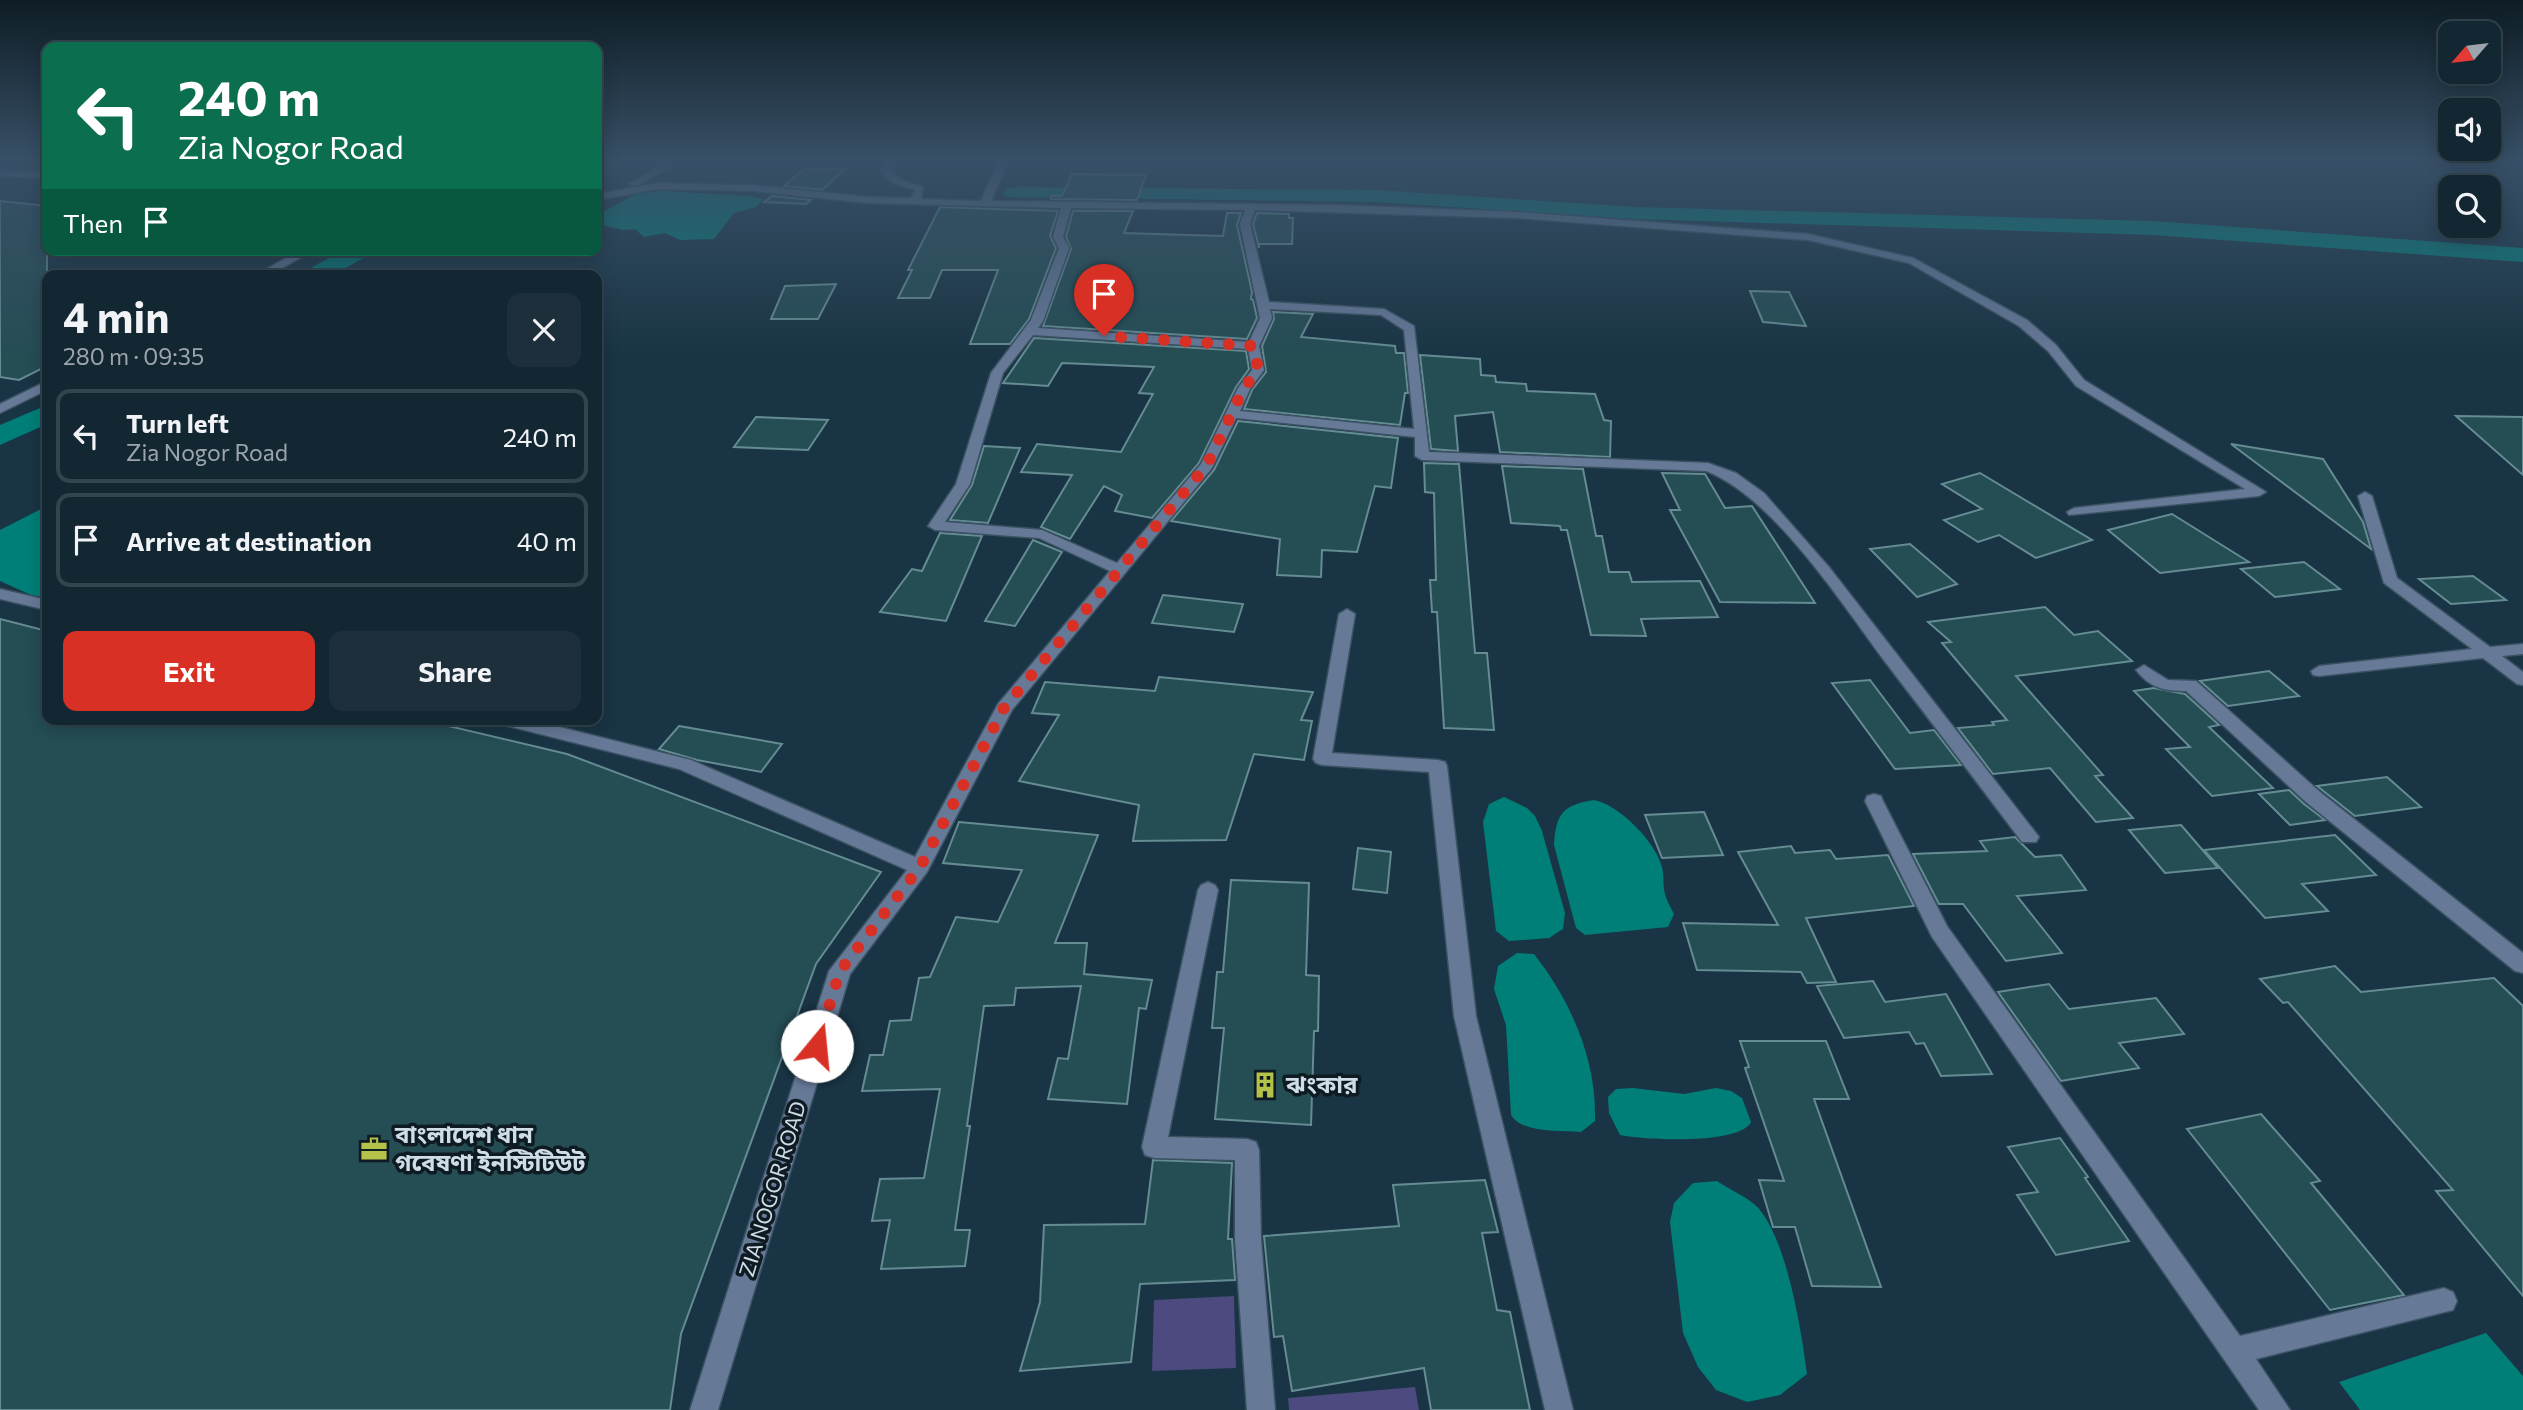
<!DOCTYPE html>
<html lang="en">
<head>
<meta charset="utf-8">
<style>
	:root { --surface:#132733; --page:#1c2f3b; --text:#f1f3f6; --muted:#9da5ac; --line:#32444e; --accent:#d93025 }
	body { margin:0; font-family:Commissioner,"Noto Sans Bengali",sans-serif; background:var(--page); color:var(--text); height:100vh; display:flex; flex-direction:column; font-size:26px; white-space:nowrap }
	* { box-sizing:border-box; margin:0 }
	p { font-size:23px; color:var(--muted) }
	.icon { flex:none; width:38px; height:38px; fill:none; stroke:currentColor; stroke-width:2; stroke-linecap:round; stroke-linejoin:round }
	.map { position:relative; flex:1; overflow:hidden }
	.details { position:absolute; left:42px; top:270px; width:560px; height:455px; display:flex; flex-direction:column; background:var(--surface); border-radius:14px; box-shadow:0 4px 18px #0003,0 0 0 2px var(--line) }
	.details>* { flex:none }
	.guide { position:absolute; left:42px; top:42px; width:560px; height:214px; border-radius:14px; box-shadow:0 4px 18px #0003,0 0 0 2px var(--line); background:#0b6e4f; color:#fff; overflow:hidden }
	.needle { width:46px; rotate:242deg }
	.tools { position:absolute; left:2438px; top:21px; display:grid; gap:14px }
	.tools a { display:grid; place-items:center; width:63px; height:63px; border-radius:14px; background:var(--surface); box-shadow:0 4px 18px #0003,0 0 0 2px var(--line); font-size:35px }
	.pin { position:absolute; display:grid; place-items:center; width:60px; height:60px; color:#fff; margin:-72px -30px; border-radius:50% 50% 50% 0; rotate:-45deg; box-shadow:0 0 7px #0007 }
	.pin .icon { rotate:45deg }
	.me { position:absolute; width:77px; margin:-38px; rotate:17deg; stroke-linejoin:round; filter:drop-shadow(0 0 5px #0008) }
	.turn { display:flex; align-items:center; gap:24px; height:147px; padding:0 21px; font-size:32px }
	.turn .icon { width:91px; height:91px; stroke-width:2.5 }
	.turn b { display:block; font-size:49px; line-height:60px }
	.then { display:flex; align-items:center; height:66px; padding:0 21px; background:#0003; gap:14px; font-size:26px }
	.round { display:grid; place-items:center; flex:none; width:74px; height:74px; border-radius:14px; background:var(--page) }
	.headline { display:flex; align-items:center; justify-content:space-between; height:119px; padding:0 21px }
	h1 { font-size:42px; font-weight:700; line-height:52px }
	.primary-button { display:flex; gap:14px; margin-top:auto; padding:14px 21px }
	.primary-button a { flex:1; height:80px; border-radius:14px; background:var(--accent); color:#fff; font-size:28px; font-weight:700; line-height:80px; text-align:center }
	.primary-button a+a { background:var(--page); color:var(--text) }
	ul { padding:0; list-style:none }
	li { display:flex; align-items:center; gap:21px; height:94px; margin:0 14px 10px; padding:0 7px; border:4px solid var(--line); border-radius:14px }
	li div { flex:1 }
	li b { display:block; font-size:26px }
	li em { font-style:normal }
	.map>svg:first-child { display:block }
</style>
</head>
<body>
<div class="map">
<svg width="2523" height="1410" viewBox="0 0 2523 1410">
	<rect width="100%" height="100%" fill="#193444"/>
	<g fill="#4c4a7e">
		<path d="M1234 1296 1236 1368 1152 1371 1154 1300Z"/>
		<path d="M1415 1387 1419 1410H1289L1288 1398Z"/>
	</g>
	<g fill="#007f78">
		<path d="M664 191 750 196 763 199 756 207 734 213 714 239 680 240 665 233 644 237 635 229 623 230 597 224V215L638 193Z"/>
		<path d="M47 506V598L31 595 0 581V530Z"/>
		<path d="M1504 797 1527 808 1535 816 1542 831 1565 913 1563 929 1549 938 1509 941 1496 931 1483 822 1489 804Z"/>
		<path d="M1594 800C1618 804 1656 842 1662 867 1664 874 1663 882 1664 889 1665 898 1670 906 1674 914L1668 927 1585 935 1576 928 1554 845C1556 813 1563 805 1594 800Z"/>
		<path d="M1517 953 1534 954C1571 1001 1597 1060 1595 1121L1581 1132C1560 1130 1523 1134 1511 1115L1506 1025 1494 989 1498 966Z"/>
		<path d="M1633 1088 1684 1094 1716 1088 1731 1091 1742 1098 1751 1122C1740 1145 1644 1140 1620 1135L1609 1113 1608 1097 1616 1089Z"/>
		<path d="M1717 1181C1729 1189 1743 1195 1754 1204 1786 1231 1802 1334 1807 1374L1780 1395 1747 1402 1716 1390 1698 1367 1683 1333 1670 1222 1674 1203 1693 1183Z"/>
		<path d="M2486 1333 2523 1376V1410H2360L2339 1382Z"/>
	</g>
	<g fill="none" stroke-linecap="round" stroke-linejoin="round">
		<g fill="#007f78" fill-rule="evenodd">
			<path d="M1013 187 1375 190 1637 207 2153 221 2523 248V262L2153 235 1637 219 1375 202 1006 197 1003 193 1006 189Z"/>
			<path d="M344 250H372L369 255 333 275H304L307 270Z"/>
			<path d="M47 405V424L0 445V425Z"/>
		</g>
	</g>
	<g fill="#254d54" stroke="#658b93" stroke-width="2">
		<path d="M805 168 845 169 822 190 784 186Z"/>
		<path d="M1072 174 1146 175 1137 200 1051 199V196H1062Z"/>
		<path d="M772 196 811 200 806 204 764 202Z"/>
		<path d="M0 201 47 206V366L19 380 0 377Z"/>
		<path d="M940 207 1058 211 1050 236 1056 248 1029 319 1010 344H970L998 270H942L930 298H898L912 270H908Z"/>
		<path d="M1073 211H1133L1124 233 1223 236 1227 213H1241L1237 225 1252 292 1251 299 1253 300 1257 318 1247 339 1043 326 1071 249 1066 237Z"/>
		<path d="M1257 213 1289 214V218H1293L1292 244H1259V248L1253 224Z"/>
		<path d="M836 284 818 319H771L785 286Z"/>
		<path d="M1750 291 1789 292 1806 326 1763 322Z"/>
		<path d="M1273 312 1313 314 1301 337 1395 346 1396 353H1404L1408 393H1405L1400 425 1244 409 1252 390 1266 372 1262 346 1274 319Z"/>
		<path d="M1034 338 1246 351 1249 369 1236 387 1199 463 1152 518 1115 511 1122 495 1104 486 1070 539 1041 527 1072 475 1021 472 1037 444 1121 452 1153 394 1139 393 1154 367 1062 363 1048 386 1003 383Z"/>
		<path d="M1420 355 1480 359 1481 375 1495 376 1496 382 1526 384 1527 391 1595 394 1604 420 1611 421 1610 457 1500 452 1493 412 1455 416 1458 451 1431 449Z"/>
		<path d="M2456 416 2523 417V475Z"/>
		<path d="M756 417 828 420 808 450 734 447Z"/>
		<path d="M1238 421 1398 438 1391 488 1375 486 1357 552 1322 550 1321 577 1277 575 1280 539 1171 521 1214 470Z"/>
		<path d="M2231 444 2323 459 2363 522 2371 549Z"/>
		<path d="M984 446 1020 448 988 523 950 520 972 485Z"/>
		<path d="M1424 463 1459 464 1475 653H1487L1494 730 1444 728 1437 612H1432L1430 580H1436L1434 493 1425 492Z"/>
		<path d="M1502 466 1583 469 1596 536H1602L1609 572H1629L1632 582 1700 581 1718 617 1641 619 1646 636 1591 635 1567 530H1561L1560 526 1511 523Z"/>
		<path d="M1662 473 1705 474 1725 508 1752 506 1815 603 1720 602 1670 510H1680Z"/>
		<path d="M1980 473 2092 540 2036 558 1999 535 1978 542 1944 520 1982 509 1942 484Z"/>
		<path d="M2172 514 2249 562 2160 573 2108 530Z"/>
		<path d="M940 533 982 536 946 621 880 612 912 569 922 571Z"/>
		<path d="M1033 540 1062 552 1015 626 985 621Z"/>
		<path d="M1910 544 1957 584 1917 597 1870 549Z"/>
		<path d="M2304 562 2340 589 2275 597 2241 569Z"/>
		<path d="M2473 576 2506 600 2451 604 2419 579Z"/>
		<path d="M1163 595 1243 604 1234 632 1152 623Z"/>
		<path d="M2045 607 2074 635 2098 631 2132 661 2016 676 2103 775 2095 776 2133 818 2096 822 2050 768 1993 774 1958 728 1994 725 1992 722 2007 720 1942 643 1951 642 1928 622Z"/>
		<path d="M0 619 47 631V719H419L567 754 881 872 816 964 681 1334 670 1410H0Z"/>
		<path d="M2269 671 2299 696 2228 706 2200 681Z"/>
		<path d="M1159 677 1313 692 1301 720 1312 721 1304 760 1254 754 1226 840 1133 841 1139 805 1019 781 1059 715 1032 713 1045 682 1155 691Z"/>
		<path d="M1870 680 1910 733 1934 730 1961 765 1895 769 1832 683Z"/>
		<path d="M2154 688 2185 694 2219 725 2209 727 2273 788 2212 796 2166 749 2190 747 2134 691Z"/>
		<path d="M679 726 782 744 761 772 697 760 659 749Z"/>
		<path d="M2387 777 2421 807 2355 816 2317 786Z"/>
		<path d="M2289 790 2304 804 2325 820 2290 825 2259 794Z"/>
		<path d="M1704 812 1723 855 1662 858 1645 815Z"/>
		<path d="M959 822 1098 835 1055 943H1087L1084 974 1152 980 1146 1009 1139 1008 1127 1104 1048 1099 1058 1058 1068 1059 1081 986 1016 988 1014 1005 984 1006 967 1126H970L955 1230H970L965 1266 881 1269 890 1220 872 1221 880 1179 924 1178 940 1089 862 1091 870 1055H883L890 1021 911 1020 919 978 930 977 956 917 998 922 1022 870 943 863Z"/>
		<path d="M2181 825 2218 868 2165 873 2129 830Z"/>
		<path d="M2335 835 2376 875 2302 884 2328 911 2265 918 2204 850Z"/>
		<path d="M2015 837 2035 857 2061 855 2086 890 2017 896 2062 953 2006 961 1963 904H1939L1913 854 1987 851 1980 841Z"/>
		<path d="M1791 846 1795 853 1830 850 1836 859 1888 855 1914 906 1806 918 1836 982 1807 983 1801 972 1697 970 1683 923 1778 925 1738 852Z"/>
		<path d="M1358 848 1391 852 1387 893 1353 889Z"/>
		<path d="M1231 880 1309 883 1306 975 1319 976 1318 1031H1314L1311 1125 1215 1119 1224 1028H1212L1217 972H1223Z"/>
		<path d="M2335 966 2361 992 2494 978 2523 1006V1296L2436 1191 2453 1190 2288 1002 2283 1003 2260 979Z"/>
		<path d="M1873 981 1885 1002 1946 994 1992 1074 1941 1076 1924 1043 1916 1044 1909 1032 1844 1038 1817 986Z"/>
		<path d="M2049 984 2069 1009 2156 998 2184 1034 2119 1043 2139 1068 2061 1081 1998 992Z"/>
		<path d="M1740 1041H1826L1849 1099H1814L1881 1287 1812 1286 1795 1227H1773L1759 1180 1784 1181 1745 1068 1749 1067Z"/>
		<path d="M2261 1114 2320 1181 2311 1183 2404 1295 2330 1310 2187 1129Z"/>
		<path d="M2060 1138 2088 1177 2085 1178 2129 1241 2056 1255 2017 1195 2038 1192 2008 1147Z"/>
		<path d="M1153 1160 1232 1163 1228 1239H1232L1235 1280 1140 1284 1131 1362 1020 1371 1040 1302 1044 1225 1145 1224Z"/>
		<path d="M1485 1180 1498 1232 1482 1233 1497 1310 1510 1312 1530 1410H1431L1424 1368 1292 1391 1283 1336 1274 1337 1264 1236 1399 1226 1393 1185Z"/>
	</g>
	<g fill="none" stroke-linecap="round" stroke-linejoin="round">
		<g stroke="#3a5262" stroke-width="3">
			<g id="minor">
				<path d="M672 159H684L637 186 629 184Z"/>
				<path d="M888 159H897L890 170 901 180 923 187 921 199 981 201 999 159H1009L991 201 1337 205 1518 212 1808 234 1913 258 2027 320 2056 345 2084 380 2266 492 2259 496 2069 515 2067 512 2074 508 2245 489 2076 386 2048 351 2019 326 1909 263 1808 240 1518 218 1255 210 1250 224 1269 302 1384 309 1414 326 1429 452 1708 463 1736 473 1764 493 1829 567 2039 837 2036 842H2022C1976 781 1930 720 1883 659 1840 601 1773 497 1706 471L1422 460 1415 456V437L1236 418 1212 468 1012 710 927 872 850 974 718 1410H690L829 971 907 870 679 769 504 725 495 719H528L691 760 915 857 998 704 1110 571 1039 538 935 530 928 526 956 484 991 373 1031 320 1059 248 1053 237 1061 208 868 203 753 191 657 189 597 200V194L657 183 753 185 868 197 911 198 915 190 895 184 880 171ZM1071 208 1245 210 1240 224 1260 318 1249 342 1038 328 1043 321 1069 248 1063 237ZM1270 309 1381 315 1404 330 1414 429 1240 411 1250 389 1264 370 1259 346 1272 318ZM1033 335 1248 349 1252 370 1238 388 1201 464 1117 563 1042 530 945 522 970 484 1003 373Z"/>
				<path d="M0 170 47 172V178L0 176Z"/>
				<path d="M300 250H314L270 275H256Z"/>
				<path d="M47 381V390L0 413V404Z"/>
				<path d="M2365 492 2372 496 2397 578 2490 647 2523 644V654L2502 656 2523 672V685L2517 684 2483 658 2319 676 2313 675 2311 671 2319 666 2472 649 2384 583 2358 496Z"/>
				<path d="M0 589 47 600V610L0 599Z"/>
				<path d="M1347 609 1355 614 1332 753 1438 760 1445 762 1447 766 1476 1016 1573 1410H1545L1454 1016 1429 772 1322 765 1316 763 1313 759 1339 614Z"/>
				<path d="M2144 665 2168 680 2196 681 2320 792 2523 953V973L2515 971 2306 802 2186 691C2164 691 2150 688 2136 670Z"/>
				<path d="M1874 794 1881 796 1883 801 1947 926 2240 1336 2444 1288 2453 1292 2457 1301 2453 1310 2256 1359 2290 1410H2259L1932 937 1865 801 1867 796Z"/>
				<path d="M1208 882 1215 885 1218 890 1168 1137 1247 1139 1256 1142 1259 1150 1261 1239 1275 1410H1247L1235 1239V1160L1154 1158 1145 1155 1142 1147 1198 890 1201 885Z"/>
			</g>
		</g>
		<use href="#minor" fill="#667997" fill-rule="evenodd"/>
	</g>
	<linearGradient id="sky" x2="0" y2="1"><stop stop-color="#0e1d25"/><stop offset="0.45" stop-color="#385067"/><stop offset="1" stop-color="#385067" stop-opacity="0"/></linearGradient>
	<rect width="2523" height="357" fill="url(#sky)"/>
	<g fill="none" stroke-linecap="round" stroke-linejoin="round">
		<path stroke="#d93025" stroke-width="12" stroke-dasharray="0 21.6" d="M817 1046 840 971 920 867 1004 708 1207 465 1244 388 1258 370 1254 346 1104 336"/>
	</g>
	<defs>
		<g id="building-bare" transform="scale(2.1)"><path d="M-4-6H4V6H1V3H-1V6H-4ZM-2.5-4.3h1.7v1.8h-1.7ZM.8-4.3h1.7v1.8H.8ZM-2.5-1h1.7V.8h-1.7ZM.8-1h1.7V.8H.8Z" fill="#b4c24a" stroke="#0f1b22" stroke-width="2.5" paint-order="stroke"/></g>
		<g id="office-bare" transform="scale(2.1)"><path d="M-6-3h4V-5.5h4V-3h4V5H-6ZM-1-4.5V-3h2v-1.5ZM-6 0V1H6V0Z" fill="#b4c24a" stroke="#0f1b22" stroke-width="2.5" paint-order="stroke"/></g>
	</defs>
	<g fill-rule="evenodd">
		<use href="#building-bare" x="1265" y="1085"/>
		<use href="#office-bare" x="374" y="1149"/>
	</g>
	<g text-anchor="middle" stroke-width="7" stroke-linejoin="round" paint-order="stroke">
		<g font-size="21" fill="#cedde8" stroke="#0f1b22">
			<text transform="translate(773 1189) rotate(-73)" y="7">ZIA NOGOR ROAD</text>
		</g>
		<g font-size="24" font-weight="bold" fill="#cedde8" stroke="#0f1b22" text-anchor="start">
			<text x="1286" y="1093">ঝংকার</text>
			<text x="395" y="1143">বাংলাদেশ ধান<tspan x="395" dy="28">গবেষণা ইনস্টিটিউট</tspan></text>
		</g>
	</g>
</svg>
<div class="tools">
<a><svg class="needle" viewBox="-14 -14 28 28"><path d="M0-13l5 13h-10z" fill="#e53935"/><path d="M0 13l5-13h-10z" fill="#9da5ac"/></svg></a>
<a><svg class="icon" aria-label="sound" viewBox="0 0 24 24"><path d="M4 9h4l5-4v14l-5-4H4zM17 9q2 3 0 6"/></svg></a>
<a><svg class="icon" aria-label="search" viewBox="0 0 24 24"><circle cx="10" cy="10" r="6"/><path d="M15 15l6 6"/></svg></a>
</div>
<div class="pin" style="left:1104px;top:336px;background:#d93025"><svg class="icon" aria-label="arrive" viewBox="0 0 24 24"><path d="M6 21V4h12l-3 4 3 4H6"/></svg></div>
<svg class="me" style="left:817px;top:1046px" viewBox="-20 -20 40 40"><circle r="19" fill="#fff"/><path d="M0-13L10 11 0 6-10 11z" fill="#d93025"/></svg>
<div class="guide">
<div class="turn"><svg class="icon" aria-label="left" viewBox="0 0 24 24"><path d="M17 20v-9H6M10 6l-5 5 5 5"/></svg><div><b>240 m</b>Zia Nogor Road</div></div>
<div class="then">Then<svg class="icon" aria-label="arrive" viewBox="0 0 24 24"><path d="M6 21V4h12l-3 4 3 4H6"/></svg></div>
</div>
<section class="details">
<div class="headline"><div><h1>4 min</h1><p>280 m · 09:35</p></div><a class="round"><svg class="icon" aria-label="close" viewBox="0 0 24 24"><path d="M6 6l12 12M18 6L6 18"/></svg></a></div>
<ul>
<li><svg class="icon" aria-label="left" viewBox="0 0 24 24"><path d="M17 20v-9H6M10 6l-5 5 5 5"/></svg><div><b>Turn left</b><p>Zia Nogor Road</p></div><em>240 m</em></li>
<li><svg class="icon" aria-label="arrive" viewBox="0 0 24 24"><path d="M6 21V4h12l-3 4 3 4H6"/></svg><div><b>Arrive at destination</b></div><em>40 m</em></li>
</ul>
<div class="primary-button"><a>Exit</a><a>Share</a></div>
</section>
</div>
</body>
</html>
